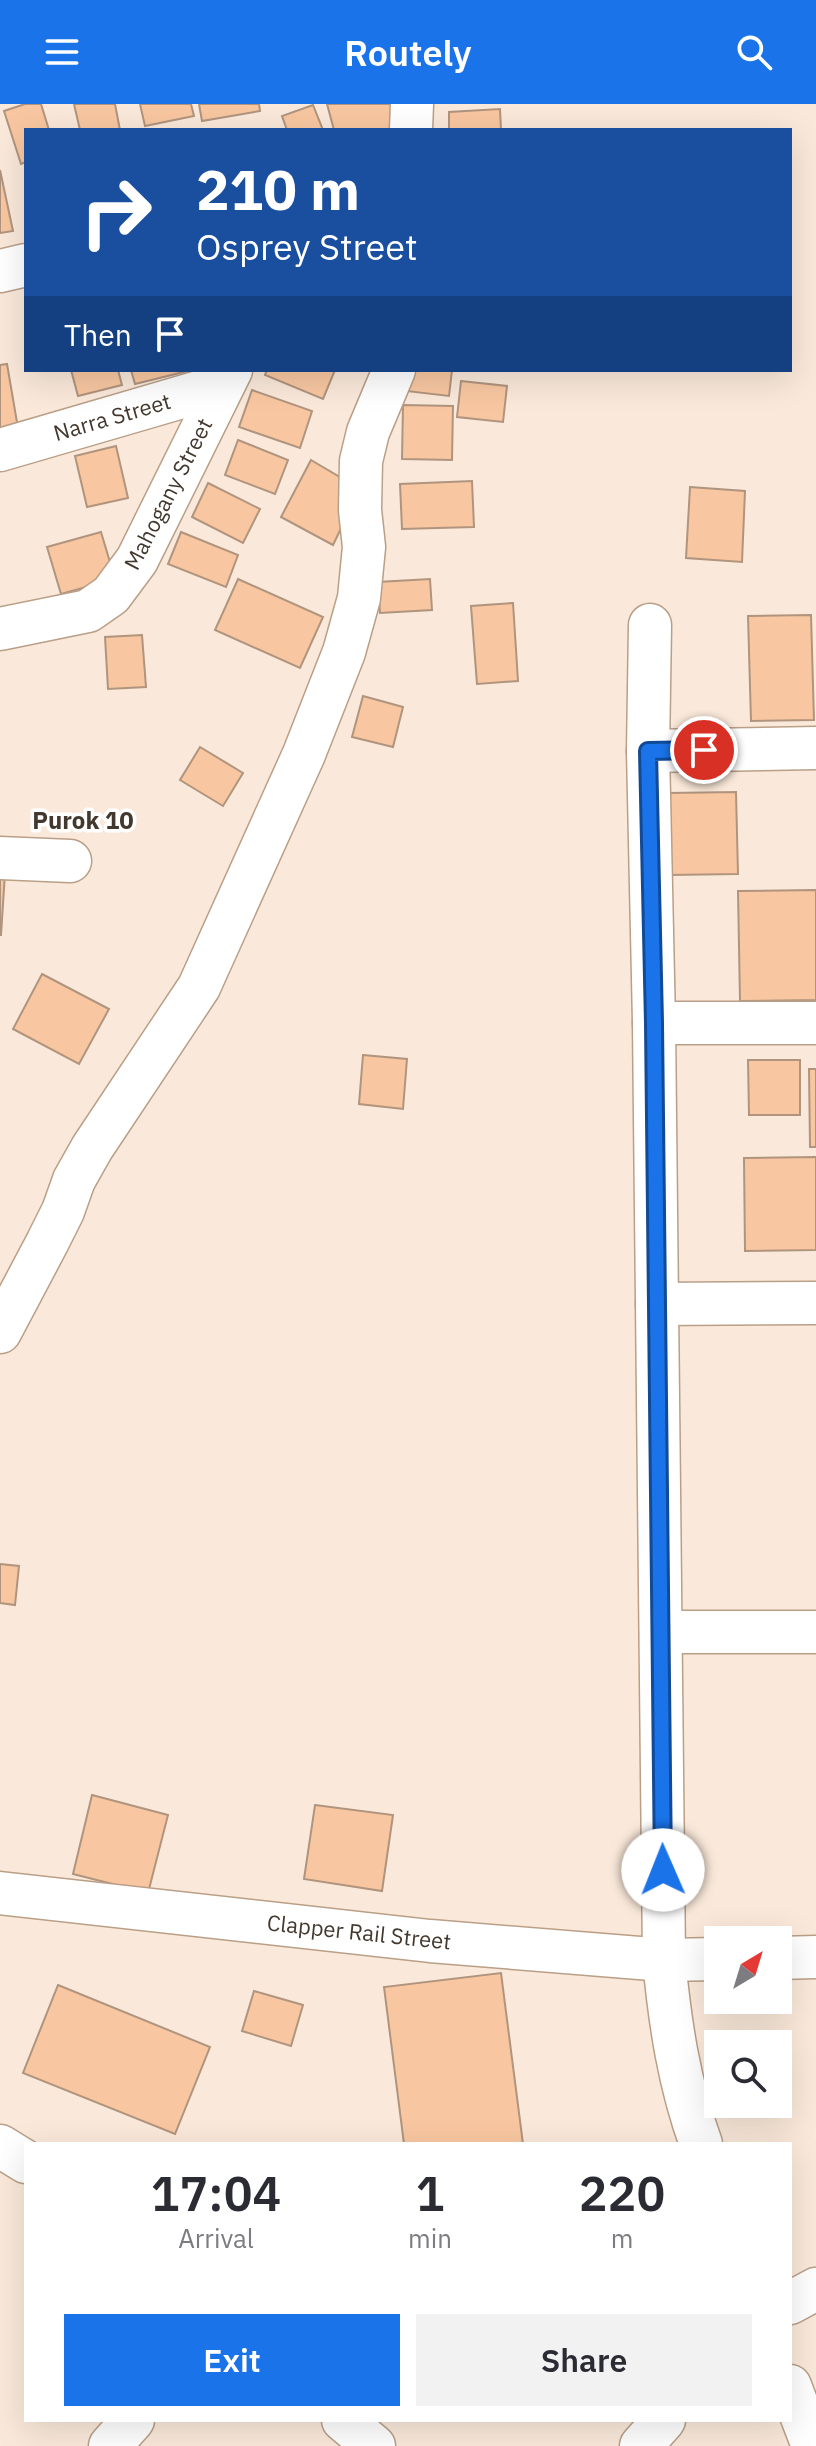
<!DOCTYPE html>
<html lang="en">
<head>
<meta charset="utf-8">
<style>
	:root { --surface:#fff; --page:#f2f2f3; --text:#2b2b33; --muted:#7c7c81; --accent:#1a73e8 }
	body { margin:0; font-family:"IBM Plex Sans",sans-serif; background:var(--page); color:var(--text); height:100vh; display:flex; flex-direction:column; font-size:30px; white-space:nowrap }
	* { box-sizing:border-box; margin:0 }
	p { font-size:26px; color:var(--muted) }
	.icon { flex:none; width:44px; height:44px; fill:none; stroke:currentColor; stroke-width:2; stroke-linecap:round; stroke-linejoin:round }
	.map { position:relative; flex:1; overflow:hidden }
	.sheet { position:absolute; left:24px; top:2038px; width:768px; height:280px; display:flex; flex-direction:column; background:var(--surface); border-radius:0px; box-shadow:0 8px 32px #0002 }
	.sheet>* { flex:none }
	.guide { position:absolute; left:24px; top:24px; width:768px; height:244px; border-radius:0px; box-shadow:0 8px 32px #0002; background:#1a4fa0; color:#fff; overflow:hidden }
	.needle { width:52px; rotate:38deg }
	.fabs { position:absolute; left:704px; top:1822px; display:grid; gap:16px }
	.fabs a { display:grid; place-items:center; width:88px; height:88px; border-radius:0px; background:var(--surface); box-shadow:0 8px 32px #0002; font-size:40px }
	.pin { position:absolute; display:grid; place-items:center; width:68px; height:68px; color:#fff; margin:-34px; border:4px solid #fff; border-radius:50%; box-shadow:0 2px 8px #0007 }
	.me { position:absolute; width:88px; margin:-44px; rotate:359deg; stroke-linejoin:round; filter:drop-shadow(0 0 6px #0008) }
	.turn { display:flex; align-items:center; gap:28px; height:168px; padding:0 40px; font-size:36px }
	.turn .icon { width:104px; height:104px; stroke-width:2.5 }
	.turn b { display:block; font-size:56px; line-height:68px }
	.then { display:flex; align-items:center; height:76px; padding:0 40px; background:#0003; gap:16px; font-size:30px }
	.eta { display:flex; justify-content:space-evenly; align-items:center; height:136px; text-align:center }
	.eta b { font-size:48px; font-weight:600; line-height:56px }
	.button { display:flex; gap:16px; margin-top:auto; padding:16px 40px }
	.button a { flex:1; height:92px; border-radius:0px; background:var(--accent); color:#fff; font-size:32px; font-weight:600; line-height:92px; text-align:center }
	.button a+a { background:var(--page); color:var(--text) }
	header { display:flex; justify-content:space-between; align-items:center; height:104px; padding:0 40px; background:var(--accent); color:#fff; font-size:36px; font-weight:600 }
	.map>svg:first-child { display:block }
</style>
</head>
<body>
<header><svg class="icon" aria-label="menu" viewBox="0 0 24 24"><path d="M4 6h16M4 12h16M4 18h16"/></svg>Routely<svg class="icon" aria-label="search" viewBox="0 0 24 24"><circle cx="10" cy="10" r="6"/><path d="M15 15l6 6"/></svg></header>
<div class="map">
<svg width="816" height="2342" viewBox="0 0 816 2342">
	<rect width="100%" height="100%" fill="#fae9da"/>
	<g fill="#f8c7a1" stroke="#b0947e" stroke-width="2">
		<path d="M25 0H41L49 26H26V58L21 60 4 7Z"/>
		<path d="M74 0H115L120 26H80Z"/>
		<path d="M140 0H191L194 12 145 22Z"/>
		<path d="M199 0H259L260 7 202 17Z"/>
		<path d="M327 0H391L398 26H334Z"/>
		<path d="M313 1 323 26H287L282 12Z"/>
		<path d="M500 5 501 26H449V8Z"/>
		<path d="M0 66 13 127 0 129Z"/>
		<path d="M7 260 18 324 0 327V261Z"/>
		<path d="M71 266H118L122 281 78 292Z"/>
		<path d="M131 266H192L135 280Z"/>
		<path d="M267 266H335L323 295 265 271Z"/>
		<path d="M409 266H452L449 292 406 287Z"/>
		<path d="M461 277 507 282 503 318 457 313Z"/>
		<path d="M252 286 312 307 300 344 239 323Z"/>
		<path d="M403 301 453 302 452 356 402 355Z"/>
		<path d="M238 336 288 356 275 390 225 371Z"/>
		<path d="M116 342 128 394 87 403 75 352Z"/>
		<path d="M311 356 360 385 333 441 281 413Z"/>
		<path d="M472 377 474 423 402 425 400 380Z"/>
		<path d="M208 379 260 405 243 439 192 413Z"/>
		<path d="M690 383 745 387 742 458 686 454Z"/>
		<path d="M101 428 115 475 61 490 47 443Z"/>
		<path d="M181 428 238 451 226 483 168 460Z"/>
		<path d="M238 475 323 513 300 564 215 526Z"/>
		<path d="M430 475 432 506 380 509 378 478Z"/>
		<path d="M513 499 518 577 477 580 471 502Z"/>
		<path d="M811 511 814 616 751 617 748 512Z"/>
		<path d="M142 531 146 583 108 585 105 533Z"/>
		<path d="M363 592 403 603 393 643 352 633Z"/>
		<path d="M200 643 243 669 223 702 180 676Z"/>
		<path d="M736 688 738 770 669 771 668 689Z"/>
		<path d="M0 769H5L1 831H0Z"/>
		<path d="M816 786V896L740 897 738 787Z"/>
		<path d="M42 870 109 905 79 960 13 925Z"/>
		<path d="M363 951 407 955 403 1005 359 1000Z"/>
		<path d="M748 956H800V1011H749Z"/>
		<path d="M809 965H816V1043H810Z"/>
		<path d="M816 1053V1146L745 1147 744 1054Z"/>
		<path d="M0 1460 19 1462 15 1501 0 1499Z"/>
		<path d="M92 1691 168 1711 148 1789 73 1770Z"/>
		<path d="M315 1701 393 1711 382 1787 304 1775Z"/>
		<path d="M501 1869 523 2040H404L384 1883Z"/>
		<path d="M58 1881 210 1943 175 2030 23 1969Z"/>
		<path d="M254 1887 303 1901 291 1942 242 1927Z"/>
	</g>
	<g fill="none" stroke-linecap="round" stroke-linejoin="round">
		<g stroke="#ba9f87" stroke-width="45">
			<g id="street">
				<path d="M411 26 412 0"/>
				<path d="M0 167 26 161"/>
				<path d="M0 346 223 281"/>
				<path d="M650 521 648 647 654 919 664 1856C670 1919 679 1980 701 2040"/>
				<path d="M0 525 88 507 111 491 137 456 231 266"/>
				<path d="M648 647 816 644"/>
				<path d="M0 754 70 757"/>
				<path d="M654 919H816"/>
				<path d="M657 1200 816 1199"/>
				<path d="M0 1228 47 1139 63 1107 74 1076 92 1044 199 883 304 650 344 548 359 494 364 443 360 406 361 357 368 328 394 266"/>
				<path d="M661 1528H816"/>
				<path d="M0 1789 430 1837 664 1856 718 1855"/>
				<path d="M778 1854 816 1853"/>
				<path d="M0 2042 26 2058"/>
				<path d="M790 2199 816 2185"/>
				<path d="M790 2282 813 2342"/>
				<path d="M343 2316 374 2342"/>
				<path d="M110 2342 133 2316"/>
				<path d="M641 2342 664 2316"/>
			</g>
		</g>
		<use href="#street" stroke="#fff" stroke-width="42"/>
	</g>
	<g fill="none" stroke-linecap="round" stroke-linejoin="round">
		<g stroke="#114b97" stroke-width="20">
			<path id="route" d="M663 1766 654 919 648 647 704 646"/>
		</g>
		<use href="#route" stroke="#1a73e8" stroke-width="14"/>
	</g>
	<g text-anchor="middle" stroke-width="7" stroke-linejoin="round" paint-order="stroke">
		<g font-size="22" fill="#43382e" stroke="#fff">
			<text transform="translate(112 313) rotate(-16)" y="8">Narra Street</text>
			<text transform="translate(168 390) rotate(-63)" y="8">Mahogany Street</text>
			<text transform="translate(359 1828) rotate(6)" y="8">Clapper Rail Street</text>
		</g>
		<g font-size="24" font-weight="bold" fill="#43382e" stroke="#fff">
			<text x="83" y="725">Purok 10</text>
		</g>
	</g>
</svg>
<div class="fabs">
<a><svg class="needle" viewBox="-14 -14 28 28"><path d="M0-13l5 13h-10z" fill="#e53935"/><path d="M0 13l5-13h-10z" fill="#7c7c81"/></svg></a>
<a><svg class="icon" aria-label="search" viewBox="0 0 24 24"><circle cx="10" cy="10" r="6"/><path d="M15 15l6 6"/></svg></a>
</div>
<div class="pin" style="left:704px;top:646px;background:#d93025"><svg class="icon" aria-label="arrive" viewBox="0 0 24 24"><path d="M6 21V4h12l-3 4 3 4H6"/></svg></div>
<svg class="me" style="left:663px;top:1766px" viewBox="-20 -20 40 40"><circle r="19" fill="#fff"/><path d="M0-13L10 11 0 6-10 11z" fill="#1a73e8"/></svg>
<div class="guide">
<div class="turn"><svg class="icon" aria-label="right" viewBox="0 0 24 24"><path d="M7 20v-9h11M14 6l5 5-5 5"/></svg><div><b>210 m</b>Osprey Street</div></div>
<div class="then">Then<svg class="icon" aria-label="arrive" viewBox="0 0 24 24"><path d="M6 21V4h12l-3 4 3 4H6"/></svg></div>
</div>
<section class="sheet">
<div class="eta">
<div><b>17:04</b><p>Arrival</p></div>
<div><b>1</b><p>min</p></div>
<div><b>220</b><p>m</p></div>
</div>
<div class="button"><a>Exit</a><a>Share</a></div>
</section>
</div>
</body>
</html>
